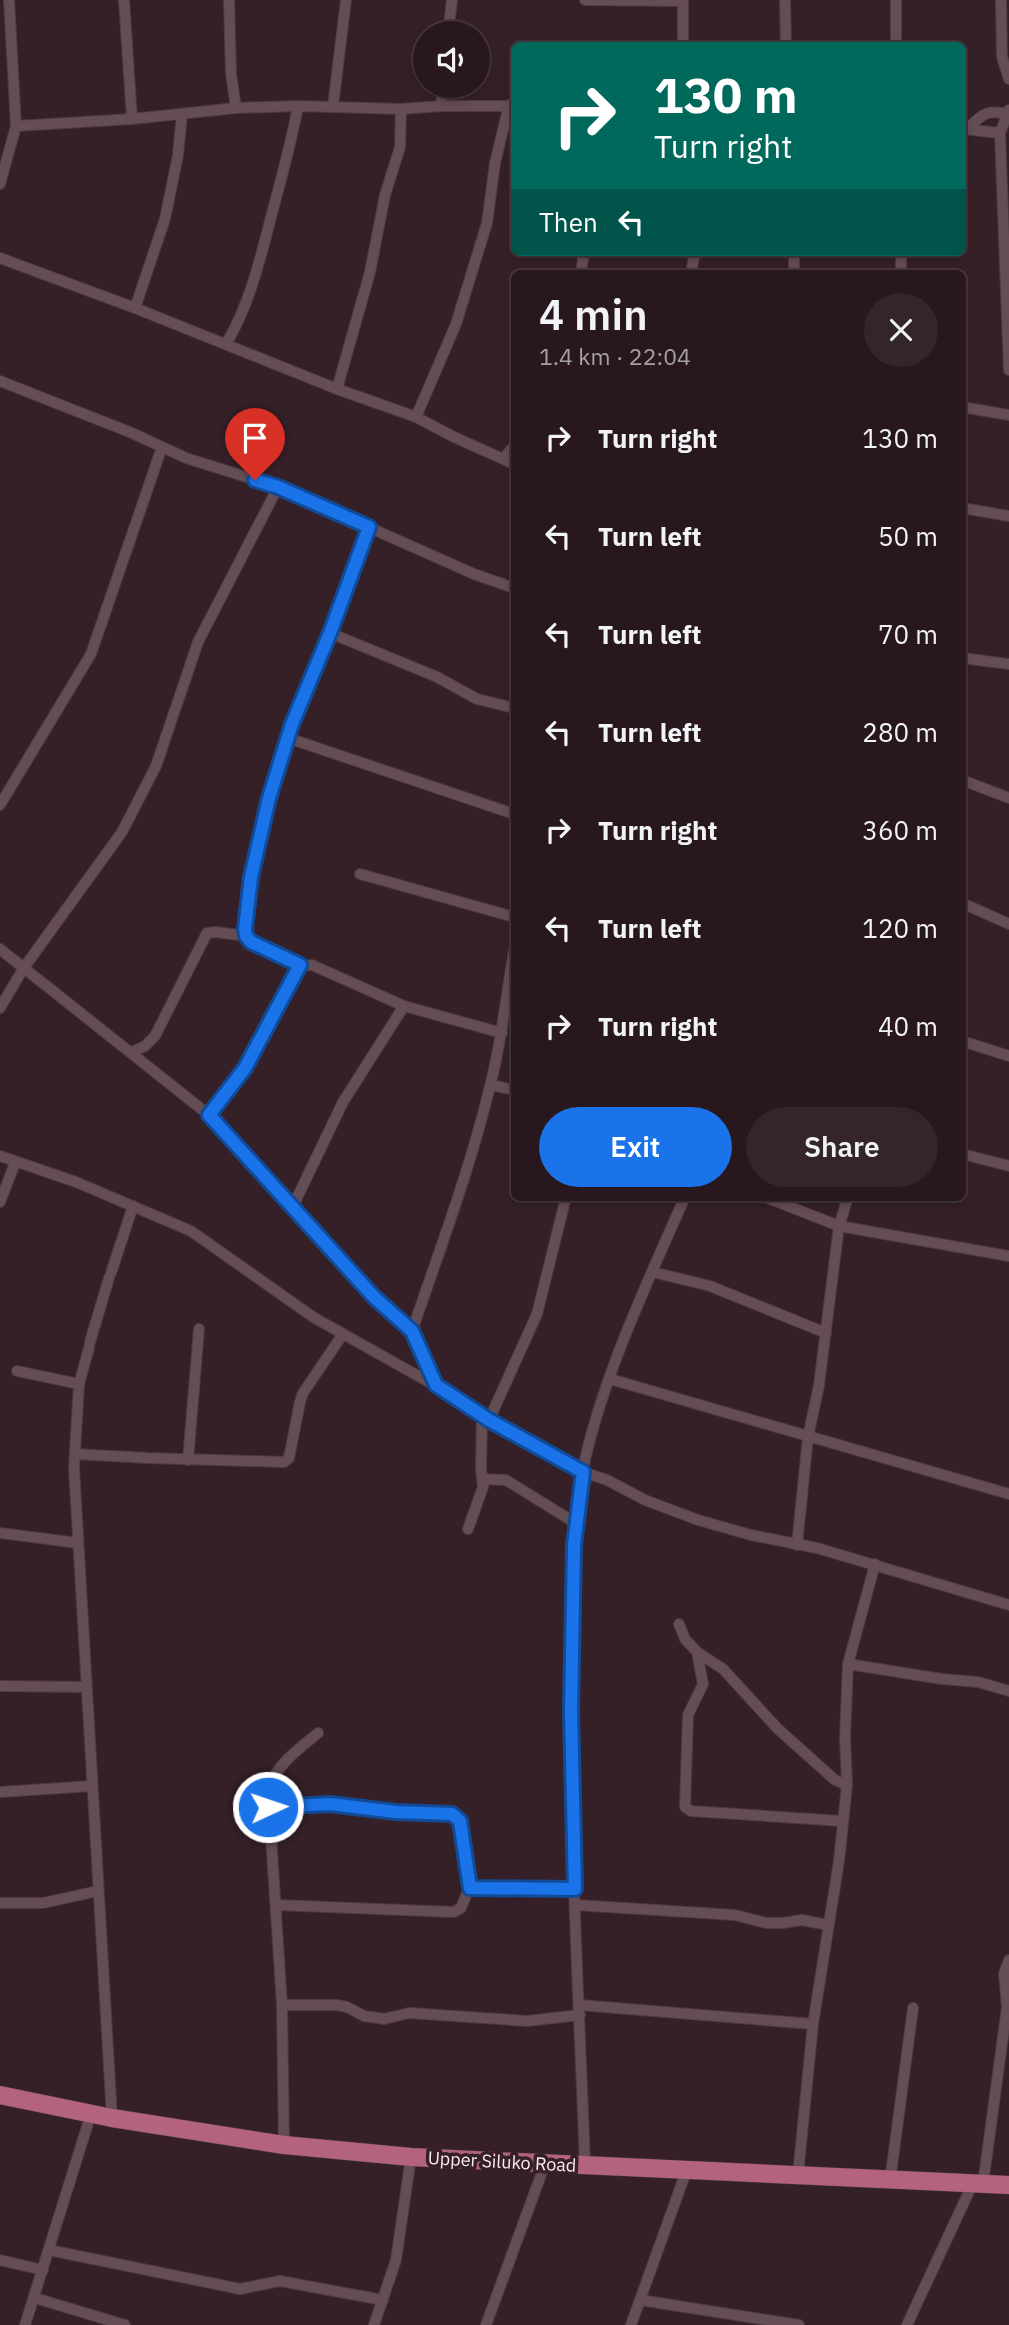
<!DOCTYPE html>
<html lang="en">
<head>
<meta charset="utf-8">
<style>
	:root { --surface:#28181d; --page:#34252a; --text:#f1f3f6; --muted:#a5a0a4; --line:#44373b; --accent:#1a73e8 }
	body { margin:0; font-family:"IBM Plex Sans",sans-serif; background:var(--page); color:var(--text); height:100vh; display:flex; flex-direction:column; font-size:26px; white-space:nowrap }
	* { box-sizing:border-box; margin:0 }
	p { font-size:23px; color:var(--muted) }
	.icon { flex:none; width:38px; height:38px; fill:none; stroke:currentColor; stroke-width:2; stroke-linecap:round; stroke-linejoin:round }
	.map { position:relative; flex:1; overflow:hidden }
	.sheet { position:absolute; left:511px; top:270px; width:455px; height:931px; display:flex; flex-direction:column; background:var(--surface); border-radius:10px; box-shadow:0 4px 10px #0003,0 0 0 2px var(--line) }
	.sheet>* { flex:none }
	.top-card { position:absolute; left:511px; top:42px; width:455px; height:214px; border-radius:10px; box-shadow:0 4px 10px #0003,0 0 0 2px var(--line); background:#00695c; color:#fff; overflow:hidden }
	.fabs { position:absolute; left:413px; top:21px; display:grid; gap:14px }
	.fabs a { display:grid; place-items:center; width:77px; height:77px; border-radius:50%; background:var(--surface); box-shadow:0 4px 10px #0003,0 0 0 2px var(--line); font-size:35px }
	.pin { position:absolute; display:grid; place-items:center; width:60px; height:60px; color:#fff; margin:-72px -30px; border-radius:50% 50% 50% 0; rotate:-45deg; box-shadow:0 0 7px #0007 }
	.pin .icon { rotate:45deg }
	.me { position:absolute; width:77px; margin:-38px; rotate:87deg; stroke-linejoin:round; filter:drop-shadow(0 0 5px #0008) }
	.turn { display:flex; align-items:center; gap:24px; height:147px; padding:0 28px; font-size:32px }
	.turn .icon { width:91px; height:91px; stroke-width:2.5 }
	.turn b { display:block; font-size:49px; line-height:60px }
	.then { display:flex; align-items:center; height:66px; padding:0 28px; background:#0003; gap:14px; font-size:26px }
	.round { display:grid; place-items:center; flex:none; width:74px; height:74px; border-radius:37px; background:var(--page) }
	.headline { display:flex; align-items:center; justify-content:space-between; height:119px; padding:0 28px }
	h1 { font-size:42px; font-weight:600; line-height:52px }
	.button { display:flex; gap:14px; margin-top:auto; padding:14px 28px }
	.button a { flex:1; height:80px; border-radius:42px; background:var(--accent); color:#fff; font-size:28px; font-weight:600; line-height:80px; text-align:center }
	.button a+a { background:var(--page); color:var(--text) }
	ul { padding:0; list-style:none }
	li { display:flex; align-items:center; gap:21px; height:98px; padding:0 28px }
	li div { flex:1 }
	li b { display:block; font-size:26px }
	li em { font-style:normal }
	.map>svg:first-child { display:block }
</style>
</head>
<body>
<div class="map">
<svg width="1009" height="2325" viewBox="0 0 1009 2325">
	<rect width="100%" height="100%" fill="#352027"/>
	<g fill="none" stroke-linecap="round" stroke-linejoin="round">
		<g stroke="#4d3b41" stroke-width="12">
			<g id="minor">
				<path d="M124 0 132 119"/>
				<path d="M229 0 231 74 236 108"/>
				<path d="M585 0 683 1"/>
				<path d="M785 0 786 46"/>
				<path d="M1001 0 1002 57 1009 79"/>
				<path d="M448 33 452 0"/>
				<path d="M683 46V0"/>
				<path d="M896 46V0"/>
				<path d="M333 106 346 0"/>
				<path d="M441 106 443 86"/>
				<path d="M1009 110 1000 133 1009 370"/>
				<path d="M16 126 132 119 236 108 298 106 401 109 441 106H514"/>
				<path d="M964 129 1000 133"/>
				<path d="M966 130C980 117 986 108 1006 114"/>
				<path d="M0 184 16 126 9 0"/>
				<path d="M901 252V273"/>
				<path d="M0 258 135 308 337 389 416 417 454 437 514 464"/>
				<path d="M581 273 584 252"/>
				<path d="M691 273 695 252"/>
				<path d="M794 273V252"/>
				<path d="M135 308 165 219 178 155 182 114"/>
				<path d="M226 344C249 306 260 260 271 217 281 180 291 144 298 106"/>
				<path d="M0 381 132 433 186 458 278 487 474 574 514 588"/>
				<path d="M337 389 370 272 385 195 400 147 401 109"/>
				<path d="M962 407 1009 415"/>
				<path d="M416 417 456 324 487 223 495 163 509 105"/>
				<path d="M504 458 514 446"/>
				<path d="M962 508 1009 516"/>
				<path d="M369 527C330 634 283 734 258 846 252 873 242 909 246 936L251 942 300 966 312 965 404 1006 502 1033"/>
				<path d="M330 633 437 677 477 699 514 708"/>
				<path d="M962 658 1009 664"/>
				<path d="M288 738 514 814"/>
				<path d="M962 780 1009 798"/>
				<path d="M0 805 91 654 162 447"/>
				<path d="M360 874 514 917"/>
				<path d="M962 903 1009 924"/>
				<path d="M0 949 209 1115 374 1297 412 1331 436 1386"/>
				<path d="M0 1008 23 969 122 832 156 766 198 642 278 487"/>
				<path d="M962 1041 1009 1056"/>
				<path d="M132 1052 145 1046 155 1036 207 933 216 932 246 936"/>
				<path d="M491 1085 514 1090"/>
				<path d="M209 1115 245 1068 300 966"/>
				<path d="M962 1154 1009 1166"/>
				<path d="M0 1156 76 1182 191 1231 313 1317 436 1386 489 1420 583 1472 607 1480 645 1500 698 1520 751 1535 817 1548 1009 1605"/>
				<path d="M765 1197 839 1226 1009 1256"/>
				<path d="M0 1202 15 1163"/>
				<path d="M293 1206 343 1102 404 1006"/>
				<path d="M652 1272 710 1286 826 1333"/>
				<path d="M111 1273 133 1206"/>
				<path d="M412 1331C440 1249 471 1167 491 1082 502 1039 506 995 514 951"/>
				<path d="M90 1342 109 1278"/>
				<path d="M89 1348 79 1384 74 1468 112 2118"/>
				<path d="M17 1371 79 1384"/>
				<path d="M610 1379 1009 1494"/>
				<path d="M489 1420 537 1314 566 1197"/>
				<path d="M75 1454 148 1458 284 1462 289 1458 300 1402 303 1393 343 1334"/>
				<path d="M188 1460 199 1329"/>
				<path d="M482 1479 506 1480 577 1524"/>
				<path d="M468 1529 483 1487 481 1468 482 1416"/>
				<path d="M0 1533 78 1543"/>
				<path d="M797 1545 808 1437 819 1385 839 1226 848 1197"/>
				<path d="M679 1624 685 1639 697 1652 723 1669 778 1729 835 1780 847 1785"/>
				<path d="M697 1652 703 1684 688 1715 685 1807 691 1811 842 1821"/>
				<path d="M848 1664 942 1679 978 1682 1009 1691"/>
				<path d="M0 1686 86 1687"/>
				<path d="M0 1792 92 1786"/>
				<path d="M268 1807 330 1804 396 1812 452 1814 459 1821 469 1888 575 1889"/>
				<path d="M0 1903H43L98 1891"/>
				<path d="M276 1905 454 1912 461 1908 469 1888"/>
				<path d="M576 1905 735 1915 766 1923H782L802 1920 828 1925"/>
				<path d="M282 2005H337L347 2007 364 2016 384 2019 409 2013 527 2021 580 2015"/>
				<path d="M579 2005 813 2024"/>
				<path d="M284 2145 282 2005 268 1791C276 1764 298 1750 318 1733"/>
				<path d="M585 2166C579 1996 568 1824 572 1654 574 1592 571 1529 583 1469 602 1378 647 1283 685 1197"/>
				<path d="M798 2175 813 2024 839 1861 847 1785 845 1737 848 1664 875 1564"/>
				<path d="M890 2181 913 2008"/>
				<path d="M983 2184 1007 2007 1004 1974 1009 1960"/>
				<path d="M49 2250 240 2289 280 2281 383 2300"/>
				<path d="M0 2260 43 2270"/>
				<path d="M35 2298 125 2325"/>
				<path d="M640 2300 799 2325"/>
				<path d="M25 2325 91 2114"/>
				<path d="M374 2325 396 2260 411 2157"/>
				<path d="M486 2325 545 2164"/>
				<path d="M631 2325 686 2172"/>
				<path d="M907 2325 973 2183"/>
			</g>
		</g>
		<g stroke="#4d3b41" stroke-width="19">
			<path id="primary" d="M0 2095 112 2118 284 2145 411 2157 1009 2185"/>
		</g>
		<use href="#minor" stroke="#654d54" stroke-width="10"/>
		<use href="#primary" stroke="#b4637f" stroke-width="18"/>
	</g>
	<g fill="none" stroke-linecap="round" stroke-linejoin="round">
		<g stroke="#114b97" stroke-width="18">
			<path id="route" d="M255 480 278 487 369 527 330 633 292 724 269 798 251 877 245 929 246 936 251 942 300 965 245 1068 209 1115 374 1297 412 1331 436 1385 489 1420 583 1472 574 1545 571 1711 575 1889 470 1888 460 1821 452 1814 396 1812 330 1804 268 1807"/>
		</g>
		<use href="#route" stroke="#1a73e8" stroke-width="12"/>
	</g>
	<g text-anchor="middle" stroke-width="7" stroke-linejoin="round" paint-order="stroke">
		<g font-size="18" fill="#faebef" stroke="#352027">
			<text transform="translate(502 2162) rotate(3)" y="6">Upper Siluko Road</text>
		</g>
	</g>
</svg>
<div class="fabs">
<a><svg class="icon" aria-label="sound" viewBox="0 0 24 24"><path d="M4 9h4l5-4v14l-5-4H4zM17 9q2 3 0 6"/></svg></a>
</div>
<div class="pin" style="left:255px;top:480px;background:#d93025"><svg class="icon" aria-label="arrive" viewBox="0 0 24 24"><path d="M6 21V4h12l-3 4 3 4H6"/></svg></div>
<svg class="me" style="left:268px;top:1807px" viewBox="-20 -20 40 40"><circle r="17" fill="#1a73e8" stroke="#fff" stroke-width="3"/><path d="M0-11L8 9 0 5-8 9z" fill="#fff"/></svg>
<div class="top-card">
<div class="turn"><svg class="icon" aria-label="right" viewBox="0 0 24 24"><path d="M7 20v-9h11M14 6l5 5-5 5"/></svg><div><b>130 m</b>Turn right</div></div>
<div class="then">Then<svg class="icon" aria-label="left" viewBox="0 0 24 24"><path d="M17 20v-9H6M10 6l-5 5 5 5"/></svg></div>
</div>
<section class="sheet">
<div class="headline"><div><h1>4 min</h1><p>1.4 km · 22:04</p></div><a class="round"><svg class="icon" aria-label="close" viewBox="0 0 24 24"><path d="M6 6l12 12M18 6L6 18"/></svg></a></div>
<ul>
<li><svg class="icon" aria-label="right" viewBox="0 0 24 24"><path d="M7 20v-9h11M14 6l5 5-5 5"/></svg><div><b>Turn right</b></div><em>130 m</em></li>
<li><svg class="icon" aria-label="left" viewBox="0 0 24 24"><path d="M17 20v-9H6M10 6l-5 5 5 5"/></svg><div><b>Turn left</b></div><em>50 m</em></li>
<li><svg class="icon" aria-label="left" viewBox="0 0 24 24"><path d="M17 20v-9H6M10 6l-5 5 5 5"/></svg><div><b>Turn left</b></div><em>70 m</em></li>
<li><svg class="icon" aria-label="left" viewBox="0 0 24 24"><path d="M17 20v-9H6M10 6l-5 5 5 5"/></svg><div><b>Turn left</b></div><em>280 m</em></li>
<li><svg class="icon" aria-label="right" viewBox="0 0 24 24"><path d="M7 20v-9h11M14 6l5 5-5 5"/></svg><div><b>Turn right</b></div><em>360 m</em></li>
<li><svg class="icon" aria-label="left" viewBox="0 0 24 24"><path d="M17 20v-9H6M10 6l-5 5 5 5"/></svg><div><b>Turn left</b></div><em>120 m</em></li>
<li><svg class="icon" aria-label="right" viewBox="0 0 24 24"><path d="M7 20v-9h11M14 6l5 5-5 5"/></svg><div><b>Turn right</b></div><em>40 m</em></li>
</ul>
<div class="button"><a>Exit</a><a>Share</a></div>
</section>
</div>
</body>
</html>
